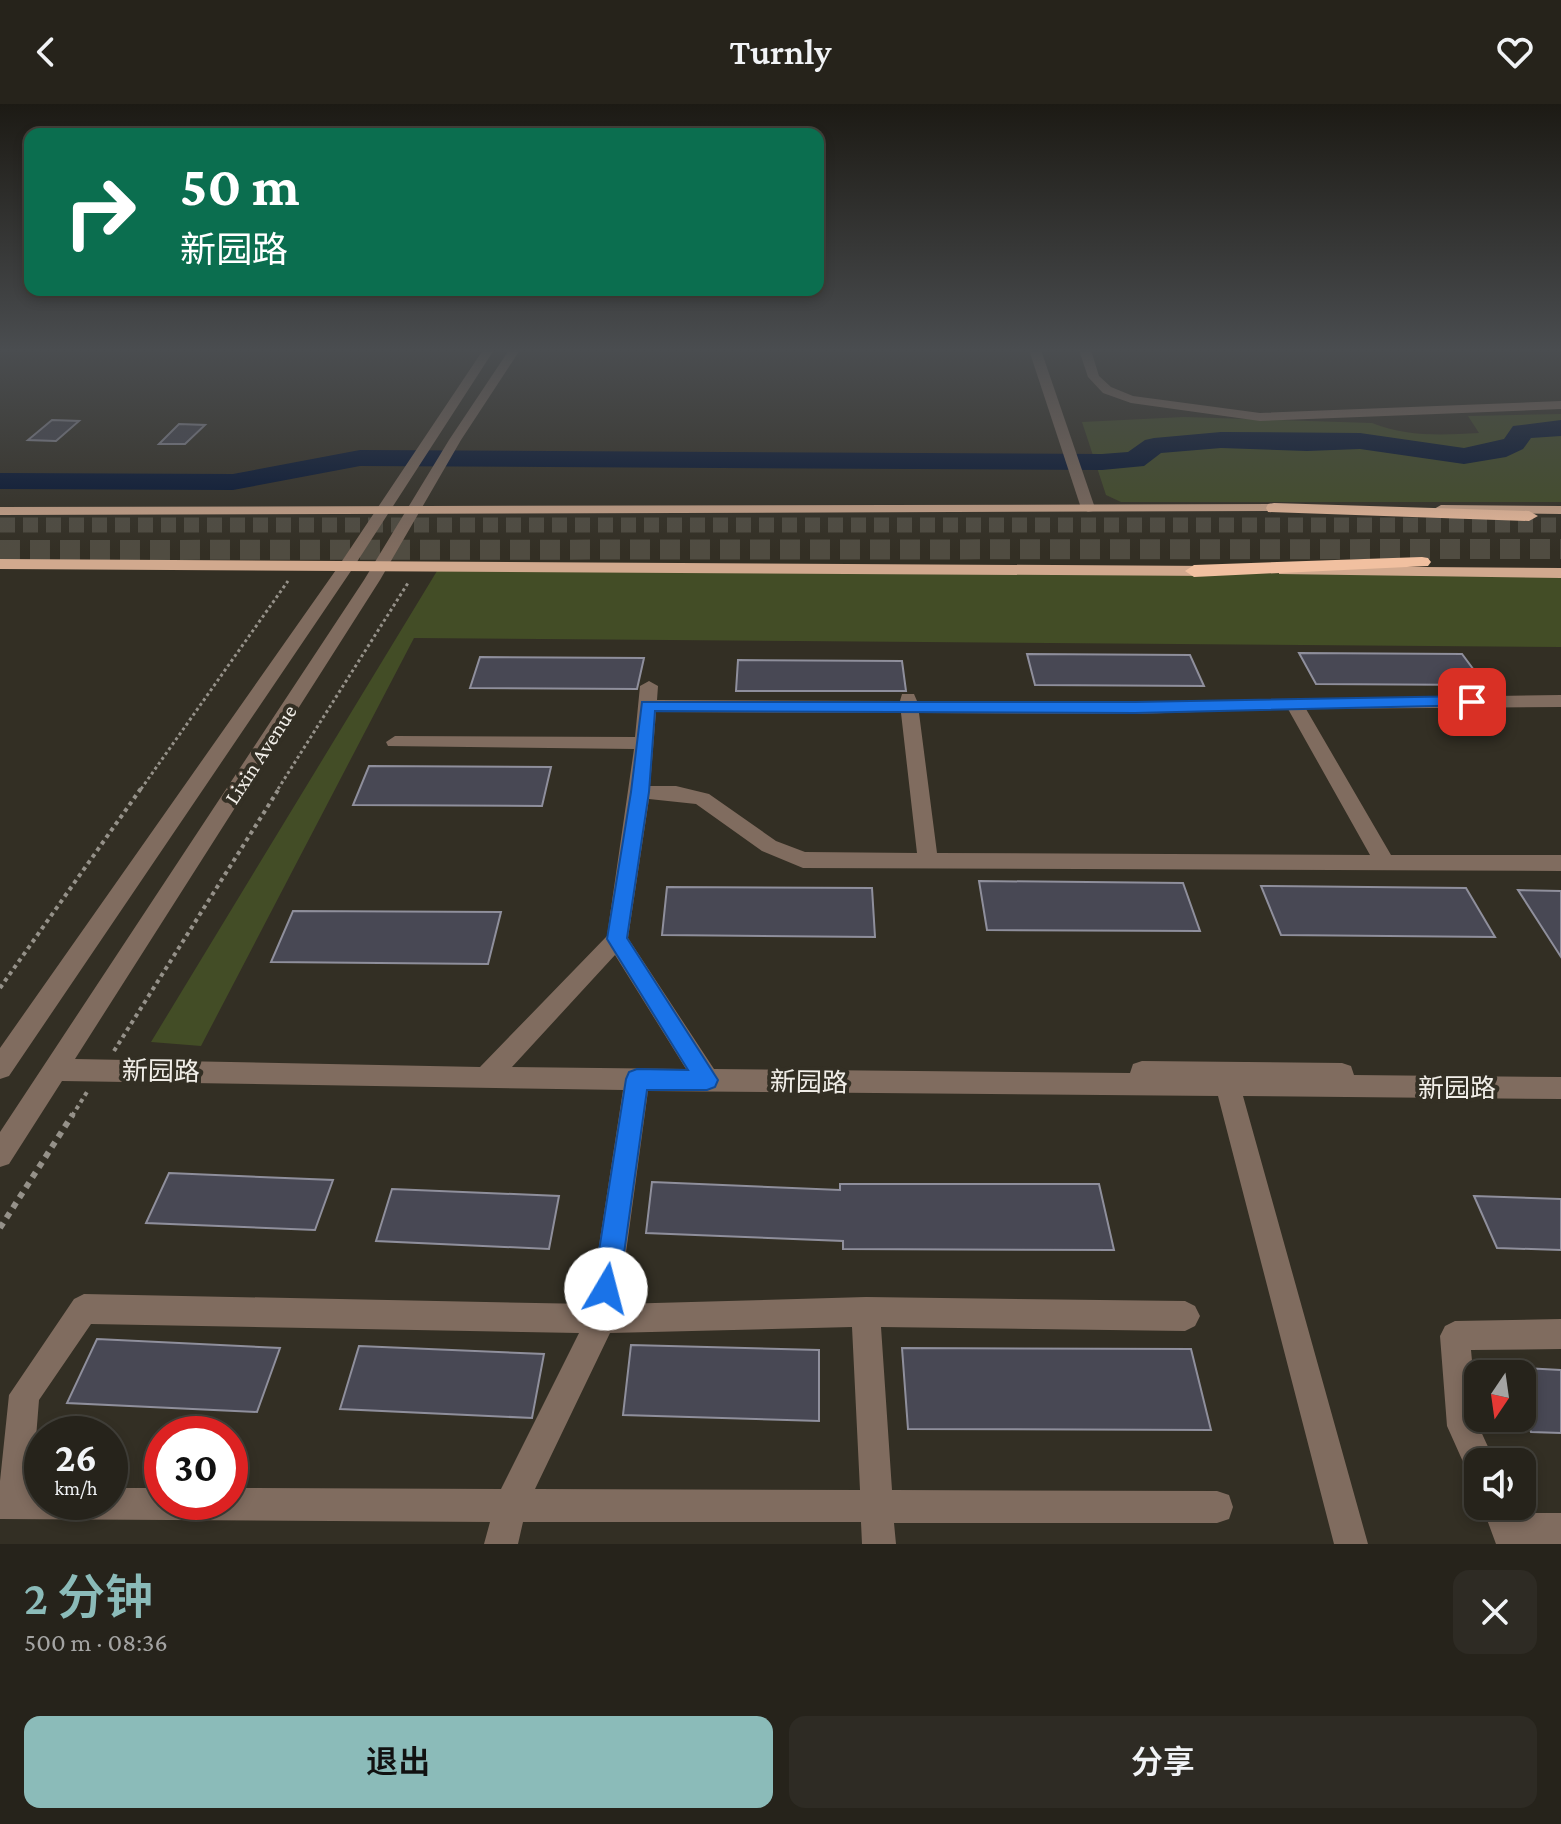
<!DOCTYPE html>
<html lang="zh">
<head>
<meta charset="utf-8">
<style>
	:root { --surface:#26231b; --page:#2e2b24; --text:#f1f3f6; --muted:#a4a4a3; --line:#42403a; --accent:#8bbbb9 }
	body { margin:0; font-family:"Crimson Pro","Noto Sans SC",serif; background:var(--page); color:var(--text); height:100vh; display:flex; flex-direction:column; font-size:30px; white-space:nowrap }
	* { box-sizing:border-box; margin:0 }
	p { font-size:26px; color:var(--muted) }
	.icon { flex:none; width:44px; height:44px; fill:none; stroke:currentColor; stroke-width:2; stroke-linecap:round; stroke-linejoin:round }
	.map { position:relative; height:1440px; overflow:hidden }
	.sheet { display:flex; flex-direction:column; background:var(--surface); flex:1 }
	.sheet>* { flex:none }
	.top-card { position:absolute; left:24px; top:24px; width:800px; height:168px; border-radius:16px; box-shadow:0 4px 12px #0003,0 0 0 2px var(--line); background:#0b6e4f; color:#fff; overflow:hidden }
	.needle { width:52px; rotate:193deg }
	.fabs { position:absolute; left:1464px; top:1256px; display:grid; gap:16px }
	.fabs a { display:grid; place-items:center; width:72px; height:72px; border-radius:16px; background:var(--surface); box-shadow:0 4px 12px #0003,0 0 0 2px var(--line); font-size:40px }
	.speed { position:absolute; left:24px; top:1312px; display:flex; gap:16px; font-size:40px; font-weight:700; text-align:center }
	.speed>* { display:grid; place-content:center; width:104px; height:104px; border-radius:50%; background:var(--surface); box-shadow:0 4px 12px #0003,0 0 0 2px var(--line); line-height:1 }
	.speed small { font-size:20px; font-weight:400 }
	.speed .limit { border:12px solid #d22; background:#fff; color:#111 }
	.pin { position:absolute; display:grid; place-items:center; width:68px; height:68px; color:#fff; margin:-34px; border-radius:16px; box-shadow:0 4px 12px #0006 }
	.me { position:absolute; width:88px; margin:-44px; rotate:8deg; stroke-linejoin:round; filter:drop-shadow(0 0 6px #0008) }
	.turn { display:flex; align-items:center; gap:28px; height:168px; padding:0 24px; font-size:36px }
	.turn .icon { width:104px; height:104px; stroke-width:2.5 }
	.turn b { display:block; font-size:56px; line-height:68px }
	.round { display:grid; place-items:center; flex:none; width:84px; height:84px; border-radius:16px; background:var(--page) }
	.overview { display:flex; align-items:center; justify-content:space-between; height:136px; padding:0 24px }
	h1 { font-size:48px; font-weight:600; line-height:60px; color:var(--accent) }
	.primary-button { display:flex; gap:16px; margin-top:auto; padding:16px 24px }
	.primary-button a { flex:1; height:92px; border-radius:16px; background:var(--accent); color:#111; font-size:32px; font-weight:600; line-height:92px; text-align:center }
	.primary-button a+a { background:var(--page); color:var(--text) }
	header { display:flex; justify-content:space-between; align-items:center; height:104px; padding:0 24px; background:var(--surface); font-size:36px; font-weight:600 }
	.map>svg:first-child { display:block }
</style>
</head>
<body>
<header><svg class="icon" aria-label="back" viewBox="0 0 24 24"><path d="M15 5l-7 7 7 7"/></svg>Turnly<svg class="icon" aria-label="heart" viewBox="0 0 24 24"><path d="M12 20l-8-8c-3-5 5-10 8-4 3-6 11-1 8 4z"/></svg></header>
<div class="map">
<svg width="1561" height="1440" viewBox="0 0 1561 1440">
	<rect width="100%" height="100%" fill="#332f24"/>
	<g fill="#434d26">
		<path d="M1561 310V398H1121L1106 391 1082 318 1184 313 1372 319C1406 333 1442 331 1479 329L1468 312Z"/>
		<path d="M437 467 1561 470V543L414 534 201 942 151 938Z"/>
	</g>
	<g fill="none" stroke-linecap="round" stroke-linejoin="round">
		<path fill="#011233" fill-rule="evenodd" d="M1561 316V332L1531 334 1523 345 1506 353 1464 360 1360 345 1307 347 1221 344 1161 349 1144 362 1102 366 360 362 233 386 0 385V369L233 370 360 346 1102 350 1128 348 1145 336 1154 334 1221 328 1360 329 1464 344 1504 335 1513 322Z"/>
	</g>
	<g fill="#484854" stroke="#8f8f9c" stroke-width="2">
		<path d="M52 316 79 317 56 337 28 336Z"/>
		<path d="M179 320 205 321 185 340H159Z"/>
		<path d="M1299 549 1462 550 1485 581 1316 580Z"/>
		<path d="M1027 550 1190 551 1204 582 1035 581Z"/>
		<path d="M480 553 644 554 637 585 470 584Z"/>
		<path d="M738 556 902 557 906 587H736Z"/>
		<path d="M369 662 551 663 542 702 353 701Z"/>
		<path d="M979 777 1183 779 1200 827 987 826Z"/>
		<path d="M1261 782 1466 784 1495 833 1281 831Z"/>
		<path d="M667 783 872 784 875 833 662 831Z"/>
		<path d="M1518 786 1561 787V853Z"/>
		<path d="M293 807 501 808 488 860 271 858Z"/>
		<path d="M169 1069 333 1076 315 1126 146 1119Z"/>
		<path d="M652 1078 840 1086V1080H1099L1114 1146 843 1145V1137L646 1129Z"/>
		<path d="M392 1085 559 1092 549 1145 376 1137Z"/>
		<path d="M1474 1092 1561 1095V1146L1497 1144Z"/>
		<path d="M97 1235 280 1244 257 1308 67 1299Z"/>
		<path d="M631 1241 819 1246V1317L623 1311Z"/>
		<path d="M359 1242 544 1250 532 1314 340 1305Z"/>
		<path d="M902 1244 1191 1245 1211 1326 908 1325Z"/>
		<path d="M1522 1264 1561 1266V1329L1531 1328 1522 1305Z"/>
	</g>
	<g fill="none" stroke-linecap="round" stroke-linejoin="round">
		<path stroke="#504c41" stroke-width="15" stroke-dasharray="15 8" stroke-linecap="butt" d="M0 421H1561"/>
		<path stroke="#504c41" stroke-width="20" stroke-dasharray="20 10" stroke-linecap="butt" d="M0 446 1561 445"/>
		<g stroke="#959189" stroke-width="3" stroke-dasharray="3 3" stroke-linecap="butt">
			<path d="M141 685 288 477"/>
			<path d="M278 685 408 479"/>
		</g>
		<g stroke="#959189" stroke-width="4" stroke-dasharray="4 4" stroke-linecap="butt">
			<path d="M0 884 142 683"/>
			<path d="M114 947 280 683"/>
			<path d="M72 1012 87 988"/>
		</g>
		<path stroke="#959189" stroke-width="6" stroke-dasharray="6 6" stroke-linecap="butt" d="M0 1124 73 1010"/>
		<g fill="#806c5f" fill-rule="evenodd">
			<path d="M483 246H494L353 464 9 972 0 975V944L338 463Z"/>
			<path d="M509 246H520L461 336 380 476 75 955 480 963 607 832 634 645 388 642 386 638 395 632 635 633 640 582 649 577 658 582 657 596 900 597 902 590H914L917 597 1135 598 1561 591V603L1306 605 1391 751H1561V767L803 764 762 747 696 700 649 695 628 834 714 965 1130 969 1133 960 1142 957 1342 959 1351 962 1354 971 1561 973V995L1243 992 1368 1440H1334L1218 992 648 987 619 1200 866 1193 1185 1197 1195 1202 1200 1212 1195 1222 1185 1227 881 1223 892 1386 1217 1387 1229 1391 1233 1403 1229 1415 1217 1419H894L896 1440H862L861 1418H523L518 1440H484L490 1418 0 1415V1377L9 1291 74 1195 84 1190 590 1200 623 986 62 977 9 1060 0 1063V1028L364 476 449 336ZM1288 605 1370 751 937 749 919 609 1135 610ZM656 608 901 609 917 749 805 748 776 737 709 690 676 682H650ZM615 851 686 965 512 963ZM91 1220 579 1229 501 1385 230 1384V1398H162V1384H110V1398H42V1384H32L39 1296ZM852 1223 860 1386 535 1385 610 1229Z"/>
			<path d="M1029 246H1041L1095 404 1093 407 1088 408 1081 404Z"/>
			<path d="M1079 246H1091L1099 272 1111 283 1133 292 1260 309 1561 297V305L1260 317 1131 299 1103 289 1088 273Z"/>
			<path d="M1561 1215V1245L1471 1246 1478 1321 1495 1358H1478V1374L1468 1369 1447 1322 1440 1232 1445 1222 1455 1217Z"/>
			<path d="M1482 1402H1514L1517 1409H1561V1440H1496Z"/>
		</g>
		<g fill="#d1a98e" fill-rule="evenodd">
			<path d="M1293 400 1300 404 1298 407 0 411V403Z"/>
			<path d="M1441 401 1561 402V410L1436 408 1434 405Z"/>
			<path d="M0 455 1212 462 1220 467 1212 472 0 465Z"/>
			<path d="M1284 462 1561 464V474L1279 470V464Z"/>
		</g>
		<g fill="#f1c0a0" fill-rule="evenodd">
			<path d="M1274 399 1529 407 1538 412 1529 417 1268 408 1266 404 1268 400Z"/>
			<path d="M1422 453 1428 454 1431 458 1428 462 1194 473 1185 467 1194 461Z"/>
		</g>
	</g>
	<linearGradient id="sky" x2="0" y2="1"><stop stop-color="#1c1a14"/><stop offset="0.55" stop-color="#4a4d50"/><stop offset="1" stop-color="#4a4d50" stop-opacity="0"/></linearGradient>
	<rect width="1561" height="448" fill="url(#sky)"/>
	<path fill="#1a73e8" stroke="#114b97" stroke-width="2" d="M1472 592 1478 594V601L1135 609 655 607 649 688 627 834 718 976 715 983 707 986H647L619 1185 616 1194 606 1198 597 1194 593 1185 626 975 629 968 637 965 688 966 607 835 631 688 642 598H1135Z"/>
	<g text-anchor="middle" stroke-width="8" stroke-linejoin="round" paint-order="stroke">
		<g font-size="22" fill="#f1eee8" stroke="#332f24">
			<text transform="translate(260 650) rotate(-57)" y="8">Lixin Avenue</text>
		</g>
		<g font-size="26" fill="#f1eee8" stroke="#332f24">
			<text transform="translate(161 967) rotate(1)" y="9">新园路</text>
			<text transform="translate(809 978) rotate(1)" y="9">新园路</text>
			<text x="1457" y="993">新园路</text>
		</g>
	</g>
</svg>
<div class="fabs">
<a><svg class="needle" viewBox="-14 -14 28 28"><path d="M0-13l5 13h-10z" fill="#e53935"/><path d="M0 13l5-13h-10z" fill="#a4a4a3"/></svg></a>
<a><svg class="icon" aria-label="sound" viewBox="0 0 24 24"><path d="M4 9h4l5-4v14l-5-4H4zM17 9q2 3 0 6"/></svg></a>
</div>
<div class="speed"><div>26<small>km/h</small></div><div class="limit">30</div></div>
<div class="pin" style="left:1472px;top:598px;background:#d93025"><svg class="icon" aria-label="arrive" viewBox="0 0 24 24"><path d="M6 21V4h12l-3 4 3 4H6"/></svg></div>
<svg class="me" style="left:606px;top:1185px" viewBox="-20 -20 40 40"><circle r="19" fill="#fff"/><path d="M0-13L10 11 0 6-10 11z" fill="#1a73e8"/></svg>
<div class="top-card">
<div class="turn"><svg class="icon" aria-label="right" viewBox="0 0 24 24"><path d="M7 20v-9h11M14 6l5 5-5 5"/></svg><div><b>50 m</b>新园路</div></div>
</div>
</div>
<section class="sheet">
<div class="overview"><div><h1>2 分钟</h1><p>500 m · 08:36</p></div><a class="round"><svg class="icon" aria-label="close" viewBox="0 0 24 24"><path d="M6 6l12 12M18 6L6 18"/></svg></a></div>
<div class="primary-button"><a>退出</a><a>分享</a></div>
</section>
</body>
</html>
